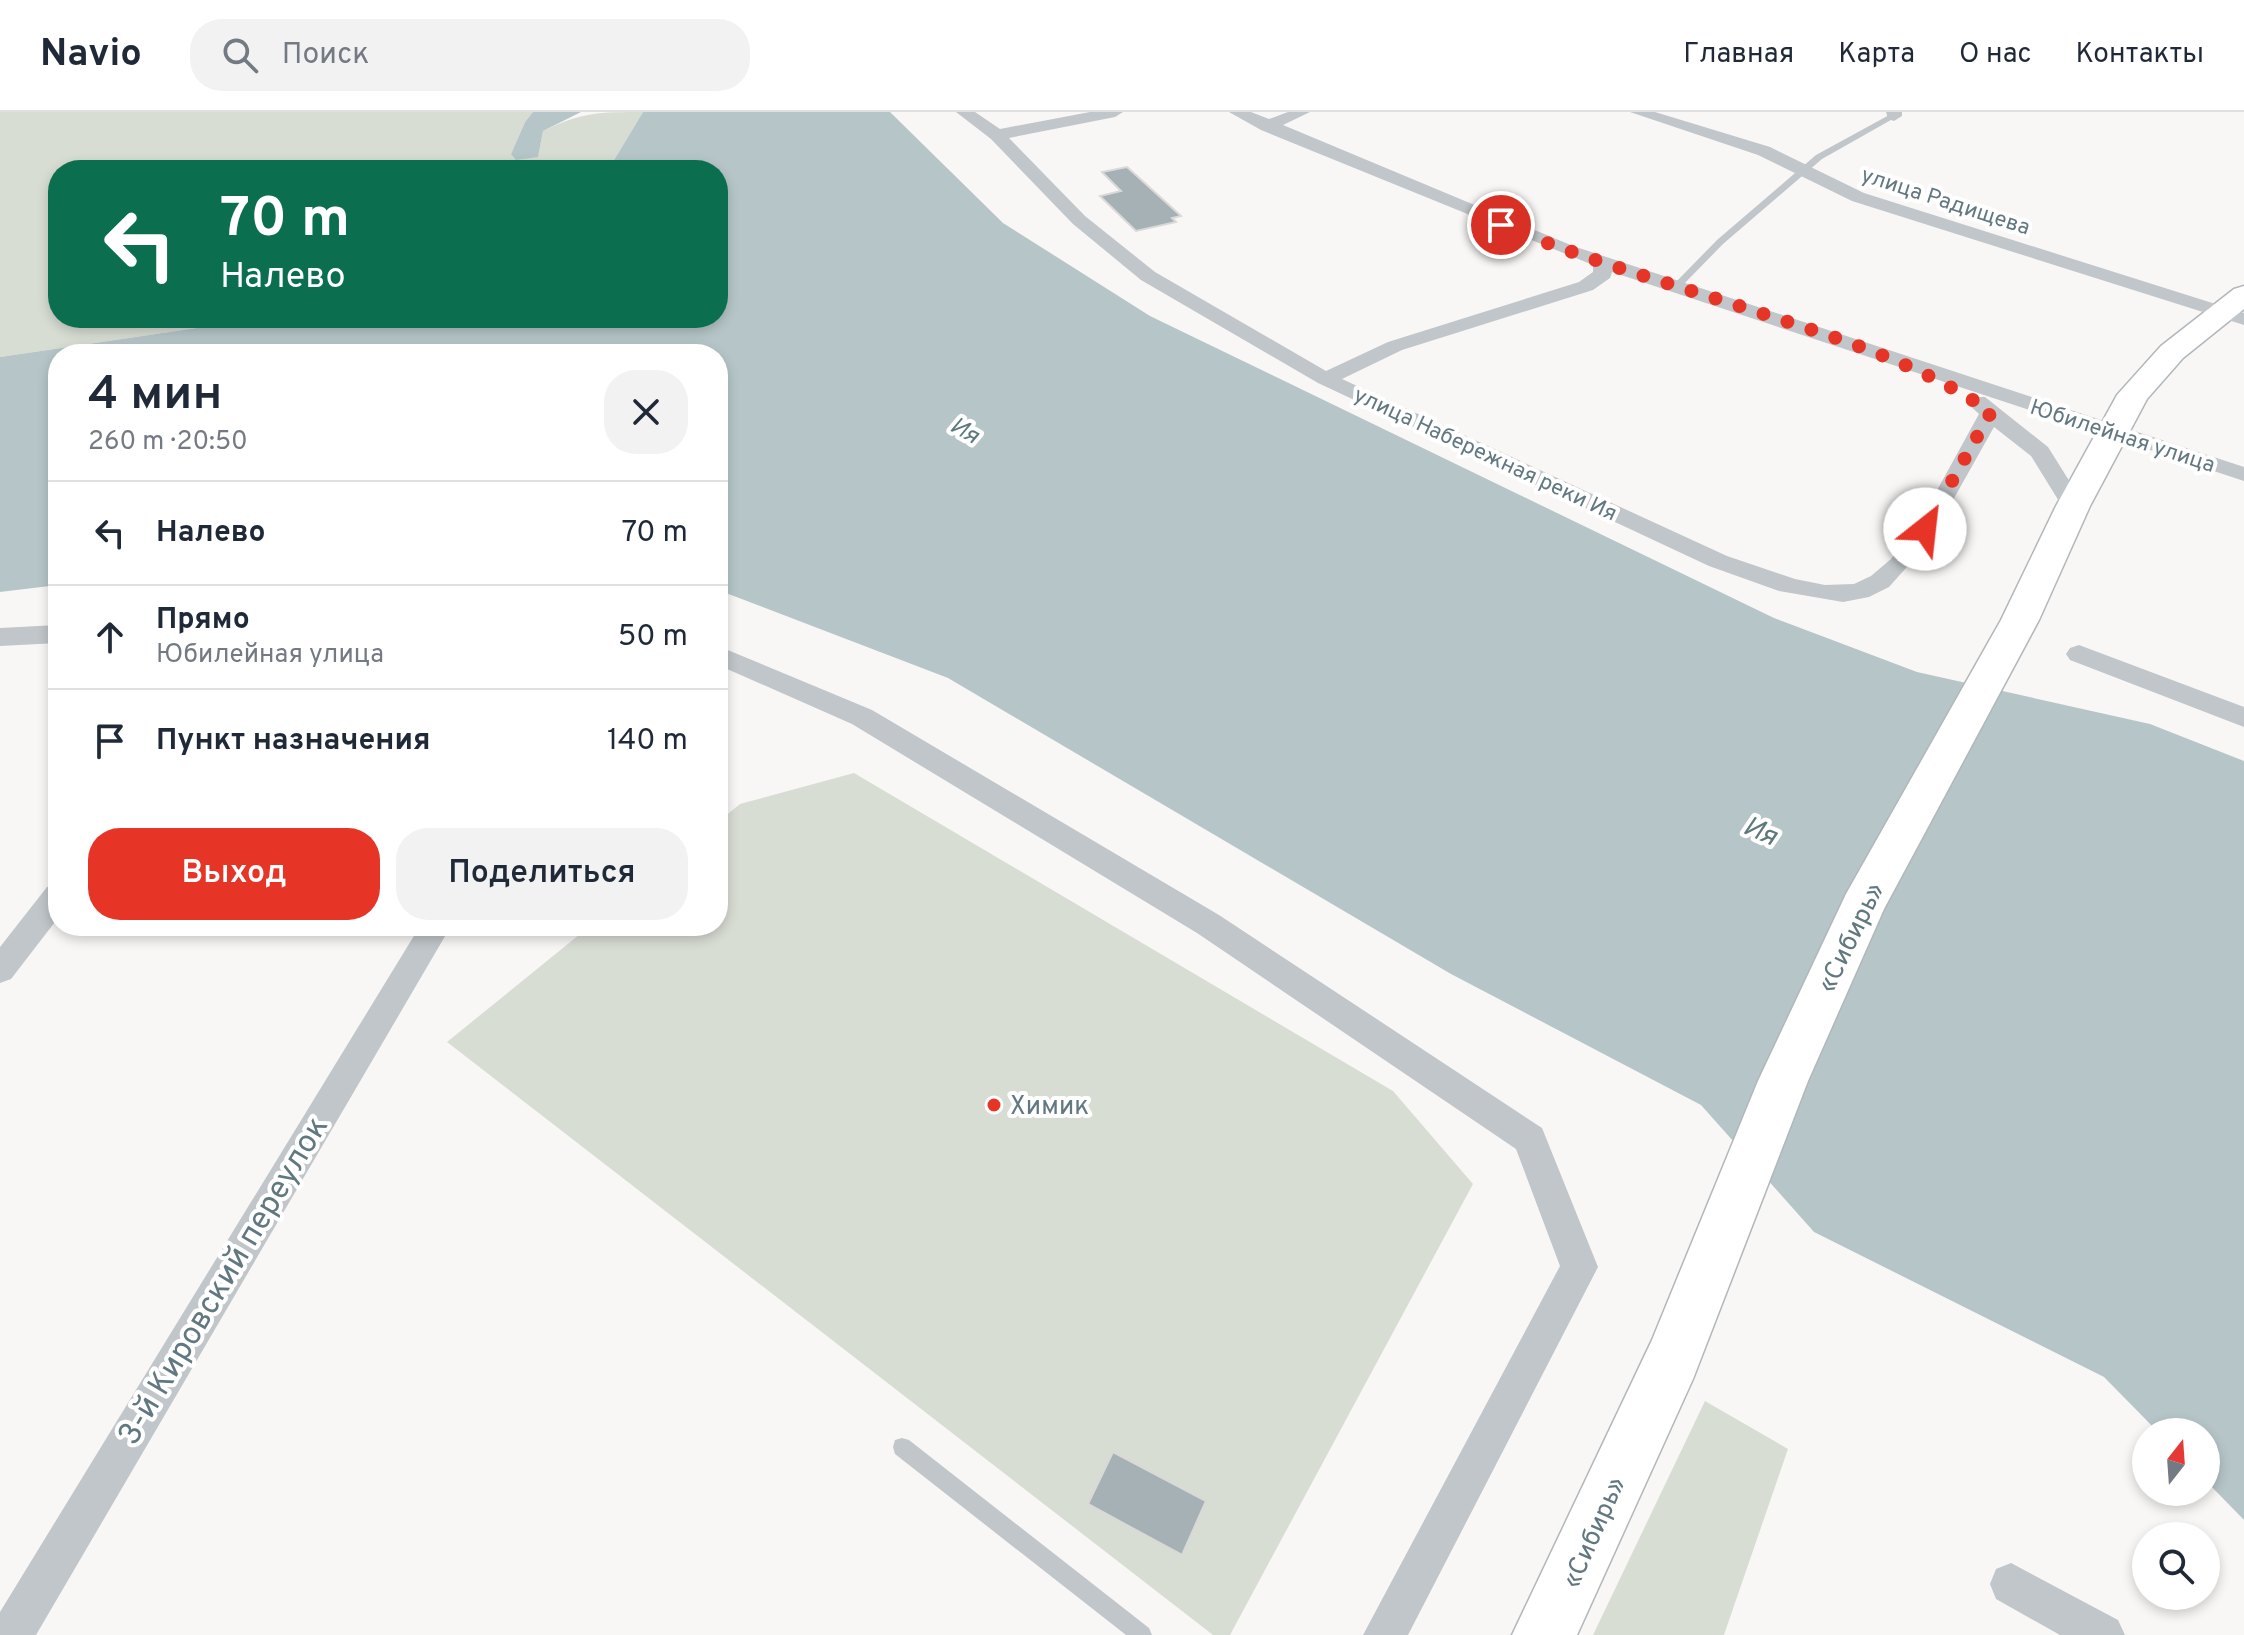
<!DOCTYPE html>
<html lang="ru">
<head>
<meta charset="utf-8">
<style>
	:root { --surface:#fff; --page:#f2f2f3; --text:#1f2937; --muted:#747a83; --line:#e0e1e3; --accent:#e63527 }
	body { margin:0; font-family:Overpass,sans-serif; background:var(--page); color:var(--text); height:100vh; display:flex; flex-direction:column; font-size:30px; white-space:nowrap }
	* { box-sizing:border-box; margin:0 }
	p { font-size:26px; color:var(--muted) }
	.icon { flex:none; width:44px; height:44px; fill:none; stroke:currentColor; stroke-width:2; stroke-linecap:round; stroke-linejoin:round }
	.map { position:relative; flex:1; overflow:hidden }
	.drawer { position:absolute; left:48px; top:232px; width:680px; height:592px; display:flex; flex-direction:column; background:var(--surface); border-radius:32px; box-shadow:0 4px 12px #0003 }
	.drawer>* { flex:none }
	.banner { position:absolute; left:48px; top:48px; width:680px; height:168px; border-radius:32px; box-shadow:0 4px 12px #0003; background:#0b6e4f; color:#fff; overflow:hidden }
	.needle { width:52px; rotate:17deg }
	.tools { position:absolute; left:2132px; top:1306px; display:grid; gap:16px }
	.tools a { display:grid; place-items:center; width:88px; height:88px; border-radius:50%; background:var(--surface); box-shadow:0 4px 12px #0003; font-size:40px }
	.pin { position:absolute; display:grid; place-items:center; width:68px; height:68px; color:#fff; margin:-34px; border:4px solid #fff; border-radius:50%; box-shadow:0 2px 8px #0007 }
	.me { position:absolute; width:88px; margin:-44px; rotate:29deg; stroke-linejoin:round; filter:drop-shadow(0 0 6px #0008) }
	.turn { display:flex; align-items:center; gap:28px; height:168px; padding:0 40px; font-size:36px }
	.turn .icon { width:104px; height:104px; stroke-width:2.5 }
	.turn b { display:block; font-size:56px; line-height:68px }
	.round { display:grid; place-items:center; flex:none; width:84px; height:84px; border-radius:32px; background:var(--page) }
	.summary { display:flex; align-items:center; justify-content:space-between; height:136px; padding:0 40px }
	h1 { font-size:48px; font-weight:600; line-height:60px }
	.cta { display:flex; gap:16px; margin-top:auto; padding:16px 40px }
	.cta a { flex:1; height:92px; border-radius:32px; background:var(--accent); color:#fff; font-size:32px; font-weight:600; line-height:92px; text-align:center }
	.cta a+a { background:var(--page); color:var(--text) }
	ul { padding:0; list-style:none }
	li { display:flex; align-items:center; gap:24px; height:104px; padding:0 40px; border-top:2px solid var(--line) }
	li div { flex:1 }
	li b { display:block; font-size:30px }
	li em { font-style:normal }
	header { display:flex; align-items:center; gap:48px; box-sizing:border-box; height:112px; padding:0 40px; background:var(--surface); border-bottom:2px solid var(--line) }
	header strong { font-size:38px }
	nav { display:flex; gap:44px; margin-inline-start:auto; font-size:28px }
	.search { width:560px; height:72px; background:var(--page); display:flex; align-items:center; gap:20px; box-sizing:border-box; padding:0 28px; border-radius:32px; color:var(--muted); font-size:30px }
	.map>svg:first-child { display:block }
</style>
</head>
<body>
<header>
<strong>Navio</strong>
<div class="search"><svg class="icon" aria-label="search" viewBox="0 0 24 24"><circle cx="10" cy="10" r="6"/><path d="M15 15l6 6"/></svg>Поиск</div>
<nav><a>Главная</a><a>Карта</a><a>О нас</a><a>Контакты</a></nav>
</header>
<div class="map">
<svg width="2244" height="1523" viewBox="0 0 2244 1523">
	<rect width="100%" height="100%" fill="#f8f7f5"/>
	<g fill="#d8ddd4">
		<path d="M0 0H533L525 10 511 42 538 44 543 19C582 0 599 0 643 0L608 58H58V206H264L0 245Z"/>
		<path d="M854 661 1393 979 1473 1072 1230 1523H1213L447 930 590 814H718V710L740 692Z"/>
		<path d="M1705 1289 1788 1337 1724 1523H1593Z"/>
	</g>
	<g fill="#b6c6c8">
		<path d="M533 0H581L543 19 538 45 516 48 511 42 525 10Z"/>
		<path d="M643 0H890L1003 111 1150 204 1774 506 1917 560 2150 612 2244 649V1408L2206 1369V1320H2158L2104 1265 1814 1120 1701 993 1451 862 948 566 718 478V242H58V473L0 480V245L264 206H718V58H608Z"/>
	</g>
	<g fill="#a5b1b4" stroke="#d9d9d7" stroke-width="2">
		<path d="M1127 55 1181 104 1172 106 1176 110 1136 119 1100 84 1121 79 1102 60Z"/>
		<path d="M1113 1340 1206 1389 1182 1443 1088 1392Z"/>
	</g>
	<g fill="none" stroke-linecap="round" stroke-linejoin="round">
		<g stroke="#b1b7ba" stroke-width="3">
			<path id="trunk" d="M2244 174V197L2183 246 2147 287 2090 394 2039 508 1884 797 1808 969 1693 1267 1577 1523H1512L1652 1228 1758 969 1846 782 2001 508 2056 394 2117 283 2161 234 2234 177Z"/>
		</g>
		<g fill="#c0c6c9" fill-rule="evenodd">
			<path d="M1891 2 1898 4 1822 47 1723 132 1680 176H1674V172L1717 128 1816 43Z"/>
			<path d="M1515 82 1519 85 1518 87 1482 106 1475 104Z"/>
			<path d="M902 1326 909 1328 1149 1516 1152 1523H1126L895 1342 893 1335 895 1328Z"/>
		</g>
		<g fill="#c0c6c9" fill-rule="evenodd">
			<path d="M956 0H975L1000 17 1090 0H1123L1115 5 1009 26 1085 104 1155 160 1326 259 1388 230 1579 170 1593 160V153L1261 18 1229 0H1251L1269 7 1288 0H1310L1283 13 1573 134 2244 355V369L1612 160 1610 166 1593 178 1402 238 1342 267 1727 444 1795 467 1825 473 1854 472 1871 464 1891 447 1924 402 1979 302 1966 290 1969 285H1985L2048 335 2085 394 2073 401 2065 399 2031 344 1994 315 1930 429 1889 475 1869 485 1843 490 1779 479 1709 454 1318 271 1141 168 1073 112 991 27Z"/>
			<path d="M1630 0H1655L1770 35 1864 81 2244 201V213L1852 89 1758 43Z"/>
			<path d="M1886 0H1902V4L1894 9 1888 7Z"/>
			<path d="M58 513V531L0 534V516Z"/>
			<path d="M2079 533 2244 595V615L2070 548 2066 542 2070 536Z"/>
			<path d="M718 534 872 598 1219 803 1542 1016 1598 1155 1408 1523H1363L1560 1154 1516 1037 1197 821 852 612 718 553Z"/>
			<path d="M58 771V806L11 867 0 871V835L47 775Z"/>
			<path d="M420 814H451L36 1523H0V1500Z"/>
			<path d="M2011 1451 2118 1508 2125 1523H2060L1996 1487 1990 1472 1996 1457Z"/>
		</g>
		<use href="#trunk" fill="#fff" fill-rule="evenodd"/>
	</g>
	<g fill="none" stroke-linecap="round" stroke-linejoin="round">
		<path stroke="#e63527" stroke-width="14" stroke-dasharray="0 25.2" d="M1501 113C1591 150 1686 176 1779 207 1853 231 1927 256 1991 300L1925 417"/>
	</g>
	<circle fill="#e63527" stroke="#fff" stroke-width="3" cx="994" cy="993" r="8"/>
	<g text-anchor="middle" stroke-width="8" stroke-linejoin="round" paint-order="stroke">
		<g font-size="22" fill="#627880" stroke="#fff">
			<text transform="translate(1946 88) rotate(18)" y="8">улица Радищева</text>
			<text transform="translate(2123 323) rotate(18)" y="8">Юбилейная улица</text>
			<text transform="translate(1486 341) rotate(25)" y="8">улица Набережная реки Ия</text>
		</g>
		<g font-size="24" font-style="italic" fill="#5d787b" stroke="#fff">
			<text transform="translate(965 318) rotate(30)" y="8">Ия</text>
		</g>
		<g font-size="26" fill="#627880" stroke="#fff">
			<text transform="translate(1850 825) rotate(-64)" y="9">«Сибирь»</text>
			<text transform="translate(1593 1420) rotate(-66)" y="9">«Сибирь»</text>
		</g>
		<g font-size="26" fill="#627880" stroke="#fff" text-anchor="start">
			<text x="1010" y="1002">Химик</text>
		</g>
		<g font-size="28" font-style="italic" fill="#5d787b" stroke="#fff">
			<text transform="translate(1761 718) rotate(24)" y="10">Ия</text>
		</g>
		<g font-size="32" fill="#627880" stroke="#fff">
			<text transform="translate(222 1168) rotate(-59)" y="11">3-й Кировский переулок</text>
		</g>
	</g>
</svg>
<div class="tools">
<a><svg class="needle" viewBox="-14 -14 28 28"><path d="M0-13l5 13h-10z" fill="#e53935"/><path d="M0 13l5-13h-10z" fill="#747a83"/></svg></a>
<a><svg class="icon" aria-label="search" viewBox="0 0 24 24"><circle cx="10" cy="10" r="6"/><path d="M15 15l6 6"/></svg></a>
</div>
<div class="pin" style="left:1501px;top:113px;background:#d93025"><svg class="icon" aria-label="arrive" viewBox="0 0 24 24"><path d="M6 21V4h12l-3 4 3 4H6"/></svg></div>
<svg class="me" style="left:1925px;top:417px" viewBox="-20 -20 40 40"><circle r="19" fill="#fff"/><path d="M0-13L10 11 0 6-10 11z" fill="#e63527"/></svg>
<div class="banner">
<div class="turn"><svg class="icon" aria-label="left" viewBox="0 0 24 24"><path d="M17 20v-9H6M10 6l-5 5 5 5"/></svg><div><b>70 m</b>Налево</div></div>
</div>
<section class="drawer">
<div class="summary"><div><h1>4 мин</h1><p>260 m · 20:50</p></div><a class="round"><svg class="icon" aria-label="close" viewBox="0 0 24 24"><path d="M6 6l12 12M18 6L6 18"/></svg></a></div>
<ul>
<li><svg class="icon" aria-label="left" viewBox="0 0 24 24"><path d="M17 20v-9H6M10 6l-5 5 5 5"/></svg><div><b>Налево</b></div><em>70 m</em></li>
<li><svg class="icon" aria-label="ahead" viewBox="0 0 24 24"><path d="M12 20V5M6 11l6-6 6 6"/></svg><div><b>Прямо</b><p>Юбилейная улица</p></div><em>50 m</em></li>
<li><svg class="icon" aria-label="arrive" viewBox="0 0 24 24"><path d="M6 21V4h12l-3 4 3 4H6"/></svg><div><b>Пункт назначения</b></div><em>140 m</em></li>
</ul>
<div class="cta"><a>Выход</a><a>Поделиться</a></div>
</section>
</div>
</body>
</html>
